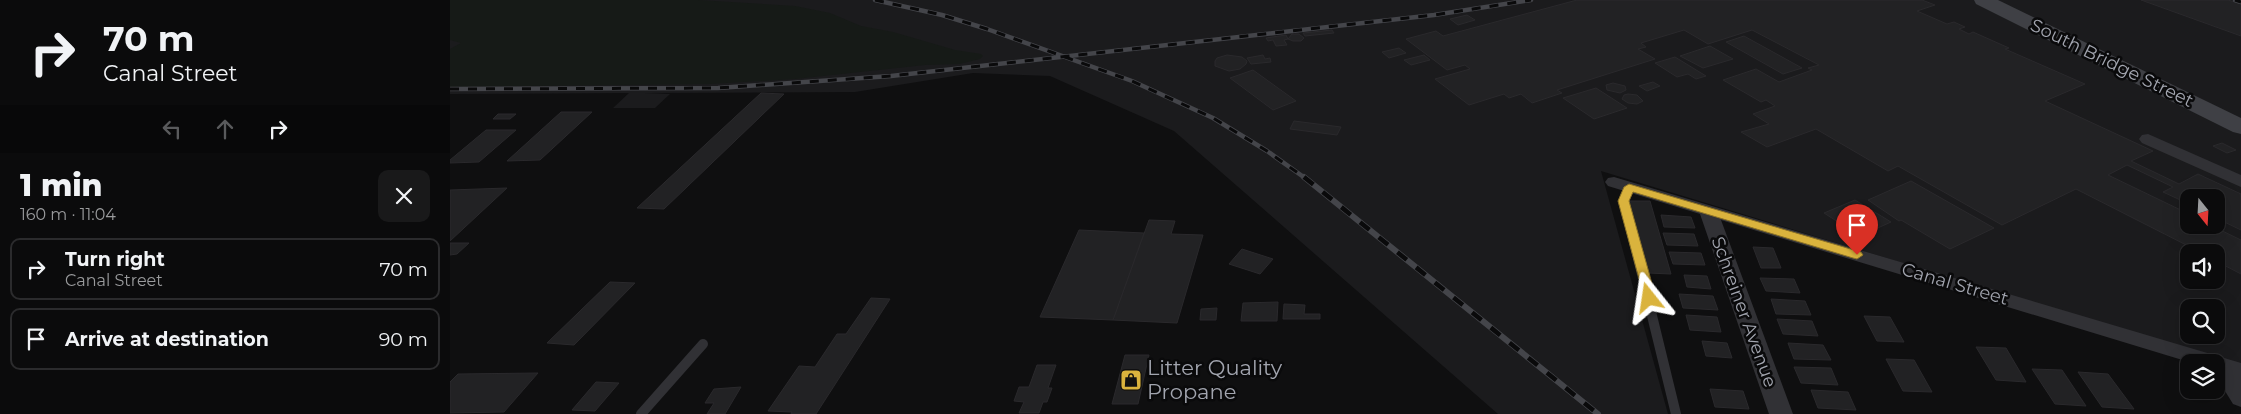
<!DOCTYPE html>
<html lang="en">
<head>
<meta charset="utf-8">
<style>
	:root { --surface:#0b0b0c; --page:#19191a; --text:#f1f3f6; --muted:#9a9b9d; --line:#2b2b2d }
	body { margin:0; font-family:Montserrat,sans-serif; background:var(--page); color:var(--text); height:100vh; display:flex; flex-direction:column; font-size:19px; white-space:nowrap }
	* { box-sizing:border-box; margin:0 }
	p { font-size:16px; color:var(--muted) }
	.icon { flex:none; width:28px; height:28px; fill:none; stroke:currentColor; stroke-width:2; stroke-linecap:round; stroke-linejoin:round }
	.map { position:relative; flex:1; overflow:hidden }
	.details { display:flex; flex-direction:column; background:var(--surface); width:450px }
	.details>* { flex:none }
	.top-card { background:#0b0b0c; color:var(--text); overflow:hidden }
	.needle { width:32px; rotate:162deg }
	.fabs { position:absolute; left:1730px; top:189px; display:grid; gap:10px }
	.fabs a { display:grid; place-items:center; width:45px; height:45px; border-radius:10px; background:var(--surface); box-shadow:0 5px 20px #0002,0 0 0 1px var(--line); font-size:25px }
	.pin { position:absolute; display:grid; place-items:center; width:42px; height:42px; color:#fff; margin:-51px -21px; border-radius:50% 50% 50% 0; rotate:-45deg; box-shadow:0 0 5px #0007 }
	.pin .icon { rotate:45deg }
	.me { position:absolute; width:55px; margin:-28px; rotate:345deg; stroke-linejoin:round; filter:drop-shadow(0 0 4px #0008) }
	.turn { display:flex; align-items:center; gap:18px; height:105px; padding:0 20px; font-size:22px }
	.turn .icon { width:65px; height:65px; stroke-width:2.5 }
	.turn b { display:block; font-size:35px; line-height:42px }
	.lanes { display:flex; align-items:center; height:48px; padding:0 20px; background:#0003; justify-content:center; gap:25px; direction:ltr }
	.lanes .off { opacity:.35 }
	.round { display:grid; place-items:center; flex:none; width:52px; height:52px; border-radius:10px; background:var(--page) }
	.summary { display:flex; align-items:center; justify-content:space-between; height:85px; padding:0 20px }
	h1 { font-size:30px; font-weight:800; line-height:38px }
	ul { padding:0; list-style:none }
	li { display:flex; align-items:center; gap:15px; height:62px; margin:0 10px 8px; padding:0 10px; border:2px solid var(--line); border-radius:10px }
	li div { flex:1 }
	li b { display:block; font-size:19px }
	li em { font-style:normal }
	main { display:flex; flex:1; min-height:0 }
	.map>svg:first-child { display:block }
</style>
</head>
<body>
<main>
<section class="details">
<div class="top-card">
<div class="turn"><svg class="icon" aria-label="right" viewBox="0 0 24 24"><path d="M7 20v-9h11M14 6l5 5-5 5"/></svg><div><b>70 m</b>Canal Street</div></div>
<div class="lanes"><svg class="icon off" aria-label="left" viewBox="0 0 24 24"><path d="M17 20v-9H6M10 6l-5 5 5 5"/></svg><svg class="icon off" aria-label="ahead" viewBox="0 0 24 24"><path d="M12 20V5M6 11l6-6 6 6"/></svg><svg class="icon" aria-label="right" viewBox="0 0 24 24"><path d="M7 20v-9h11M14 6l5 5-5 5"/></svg></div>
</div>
<div class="summary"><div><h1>1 min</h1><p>160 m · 11:04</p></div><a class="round"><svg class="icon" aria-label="close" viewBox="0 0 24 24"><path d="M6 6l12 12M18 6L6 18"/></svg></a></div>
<ul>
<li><svg class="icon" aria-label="right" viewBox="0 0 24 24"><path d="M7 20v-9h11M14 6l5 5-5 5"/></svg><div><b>Turn right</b><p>Canal Street</p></div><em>70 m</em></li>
<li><svg class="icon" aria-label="arrive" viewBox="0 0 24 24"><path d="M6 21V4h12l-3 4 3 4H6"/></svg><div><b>Arrive at destination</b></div><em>90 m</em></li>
</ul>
</section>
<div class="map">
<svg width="1791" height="414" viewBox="0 0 1791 414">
	<rect width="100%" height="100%" fill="#0f0f10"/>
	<path fill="#1b1b1d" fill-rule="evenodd" d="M0 0H1791V366L1151 171 1218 414H1048L724 131 600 76 523 73 405 92 194 93 220 94 205 108H163L179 93 0 94ZM1739 198H1766V225H1739ZM1739 252H1766V280H1739ZM1739 308H1766V335H1739Z"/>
	<path fill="#161a17" d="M0 0H248L345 6 380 13 411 26 443 32 505 50 531 54 533 56 530 59 509 64 475 65 345 79 260 84 0 87V49L11 43 0 40Z"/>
	<g fill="#222224" stroke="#2a292c">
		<path d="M1127 0H1472L1485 5 1467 11 1497 24 1504 22 1515 27 1509 29 1519 34 1523 32 1559 48 1555 49 1635 84 1595 101 1703 151 1681 161 1729 184 1748 174 1791 194V230L1766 218V198H1739V204L1713 192 1723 187 1677 165 1658 175 1739 214V225H1760L1791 240V274L1766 261V252H1750L1626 189 1552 225 1448 166 1438 171 1366 129 1317 147 1291 132 1319 124 1303 114 1325 106 1316 100 1311 102 1273 80 1306 69 1329 82 1362 70 1358 68 1369 65 1302 30 1258 44 1234 30 1191 43 1196 47 1188 49 1205 59 1107 90 1112 93 1082 103 1071 94 1059 98 1054 94 1019 105 985 79 1020 69 1015 65 997 70 956 39 986 31 993 36Z"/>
		<path d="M1691 0H1778L1791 4V36Z"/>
		<path d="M1017 15 1025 20 1008 25 1000 19Z"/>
		<path d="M882 30 884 33 855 36 853 33Z"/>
		<path d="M842 34H849L854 38 851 41H843L838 39Z"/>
		<path d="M836 35 838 39 834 40 837 45 826 46 823 40 818 41 816 38Z"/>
		<path d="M1294 36 1352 68 1333 74 1276 42Z"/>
		<path d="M1260 46 1283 59 1253 68 1230 56Z"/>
		<path d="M949 48 956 53 939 58 932 52Z"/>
		<path d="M777 55 792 57 797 61 796 64 790 69 779 71 765 66V61L767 58Z"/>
		<path d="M813 55 815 59 820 58 821 62 801 64 797 58Z"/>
		<path d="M974 55 980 60 961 65 954 60Z"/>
		<path d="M1225 57 1256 76 1246 79 1238 74 1227 77 1205 63Z"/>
		<path d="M803 70 846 101 823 110 780 78Z"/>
		<path d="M1203 82 1210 86 1197 91 1189 86Z"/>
		<path d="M1163 83 1175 86 1176 90 1170 93 1157 90 1156 85Z"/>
		<path d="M1146 88 1177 108 1144 119 1113 98Z"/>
		<path d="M311 93 334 94 214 209 187 208Z"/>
		<path d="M1178 94 1187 95 1193 101 1187 104 1178 103 1172 99 1174 95Z"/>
		<path d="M111 112H142L90 160 57 161Z"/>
		<path d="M48 114H66L60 119H43Z"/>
		<path d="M844 121 891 127 887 135 840 129Z"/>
		<path d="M36 130H66L29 162 0 163V160Z"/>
		<path d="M1772 143 1786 150 1777 153 1763 146Z"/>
		<path d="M1461 181 1544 228 1500 249 1451 220 1449 221 1418 200Z"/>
		<path d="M57 188 0 241V190Z"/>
		<path d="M1405 200 1441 222 1410 236 1374 213Z"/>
		<path d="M1178 201H1200L1221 274 1198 273Z"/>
		<path d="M1211 215 1241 217 1245 228 1214 227Z"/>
		<path d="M699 220 725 221 721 234 753 235 727 323 663 320Z"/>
		<path d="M629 230 694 233 663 320 590 317Z"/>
		<path d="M1213 233 1244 234 1248 246 1217 245Z"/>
		<path d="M0 243H19L7 254 0 255Z"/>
		<path d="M1303 247 1323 248 1331 268H1311Z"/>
		<path d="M792 249 823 259 810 274 779 264Z"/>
		<path d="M1219 252 1251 253 1255 265 1223 264Z"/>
		<path d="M1234 275 1257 276 1261 289 1237 287Z"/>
		<path d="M1310 278 1344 279 1350 293 1316 291Z"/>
		<path d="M160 282 185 283 124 345 97 343Z"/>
		<path d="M1229 294 1263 296 1268 310 1233 308Z"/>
		<path d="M421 298 440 299 366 414H341L342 412 318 411 349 366 365 367 387 334H396Z"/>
		<path d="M1321 299 1355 301 1361 315 1326 314Z"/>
		<path d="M828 302 827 321H791L793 303Z"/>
		<path d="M834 304 855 305 854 314H870V319H833Z"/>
		<path d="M767 308 766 320H750L751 309Z"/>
		<path d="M1236 315 1267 317 1271 332 1240 330Z"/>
		<path d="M1414 316 1440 317 1454 342 1427 341Z"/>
		<path d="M1327 319 1362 321 1368 336 1333 334Z"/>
		<path d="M1252 341 1277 343 1282 358 1256 356Z"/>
		<path d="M1338 343 1373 345 1381 360 1344 359Z"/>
		<path d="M1526 347 1556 348 1576 382 1546 380Z"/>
		<path d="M675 355H699L688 404H662Z"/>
		<path d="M1436 359 1464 360 1482 392 1453 391Z"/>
		<path d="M587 365H606L598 388H602L597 402H593L589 413H569L574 402 564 401 569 387H579Z"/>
		<path d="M1344 367 1381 368 1388 385 1351 383Z"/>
		<path d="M1582 369 1612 370 1636 406 1605 404Z"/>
		<path d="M1628 372 1658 374 1684 409 1652 407Z"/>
		<path d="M88 373 54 412 0 413V382L8 374Z"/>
		<path d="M146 382 169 383 145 411 122 410Z"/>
		<path d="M291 387 275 414H257L264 403H255L264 389Z"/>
		<path d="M1260 389 1293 391 1299 409 1265 407Z"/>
		<path d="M1361 390 1398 392 1406 410 1368 408Z"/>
	</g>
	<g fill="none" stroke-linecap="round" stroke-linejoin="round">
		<g stroke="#313135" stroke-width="10">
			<path d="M1179 187 1174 201 1226 414"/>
			<path d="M191 414 253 344"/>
		</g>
		<g fill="#313135" fill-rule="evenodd">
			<path d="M1698 134 1791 175V187L1692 143 1689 139 1692 135Z"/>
			<path d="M1164 177 1791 363V407L1783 404 1775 391 1766 382V362H1739L1271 220 1343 414H1319L1250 214 1158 186 1155 182 1158 178Z"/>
		</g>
		<path fill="#3f4045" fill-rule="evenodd" d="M1524 0H1548L1791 118V134L1783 132 1526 4Z"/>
		<g stroke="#44454a" stroke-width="4.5">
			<g id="rail-far1">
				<path d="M425 0 492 15 537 29 682 81 763 118 817 151 855 178"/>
				<path d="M1785 0 1791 2"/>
				<path d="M0 89 268 88 441 76 984 15 1081 0"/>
			</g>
		</g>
		<g stroke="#44454a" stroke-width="6">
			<path id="rail" d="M854 177 1148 414"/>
		</g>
		<use href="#rail-far1" stroke="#0a0a0b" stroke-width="3" stroke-dasharray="9" stroke-linecap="butt"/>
		<use href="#rail" stroke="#0a0a0b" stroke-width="4.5" stroke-dasharray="12" stroke-linecap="butt"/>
	</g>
	<path fill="#dab33d" stroke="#8e7428" d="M1179 184 1411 252 1413 255 1407 259 1403 258 1183 192 1179 201 1206 298 1199 302 1195 301 1168 201 1174 187Z"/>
	<defs>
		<g id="shop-square" transform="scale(1.125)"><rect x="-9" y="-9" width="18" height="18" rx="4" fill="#dab33d" stroke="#0a0a0b"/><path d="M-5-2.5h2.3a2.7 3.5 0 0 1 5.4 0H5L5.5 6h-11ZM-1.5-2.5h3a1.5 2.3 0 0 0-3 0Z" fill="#111"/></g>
	</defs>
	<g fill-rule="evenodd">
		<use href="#shop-square" x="681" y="380"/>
	</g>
	<g text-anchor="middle" stroke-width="5" stroke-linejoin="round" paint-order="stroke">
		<g font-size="18" fill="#a2a5af" stroke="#0a0a0b">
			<text transform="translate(1662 63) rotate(26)" y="6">South Bridge Street</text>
			<text transform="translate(1505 284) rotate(16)" y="6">Canal Street</text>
			<text transform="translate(1294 312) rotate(70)" y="6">Schreiner Avenue</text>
		</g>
		<g font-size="21" fill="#a2a5af" stroke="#0a0a0b" text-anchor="start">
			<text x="697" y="375">Litter Quality<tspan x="697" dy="24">Propane</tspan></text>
		</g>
	</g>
</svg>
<div class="fabs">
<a><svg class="needle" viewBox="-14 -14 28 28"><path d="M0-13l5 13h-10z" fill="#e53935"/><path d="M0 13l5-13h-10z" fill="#9a9b9d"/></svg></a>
<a><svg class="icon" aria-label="sound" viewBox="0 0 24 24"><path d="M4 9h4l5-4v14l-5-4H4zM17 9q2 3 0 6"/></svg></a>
<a><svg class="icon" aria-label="search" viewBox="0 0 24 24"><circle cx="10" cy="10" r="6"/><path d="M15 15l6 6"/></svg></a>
<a><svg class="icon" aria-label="layers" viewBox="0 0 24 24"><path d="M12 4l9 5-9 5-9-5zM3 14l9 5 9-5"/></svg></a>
</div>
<div class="pin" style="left:1407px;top:255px;background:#d93025"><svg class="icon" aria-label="arrive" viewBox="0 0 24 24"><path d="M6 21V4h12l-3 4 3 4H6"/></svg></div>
<svg class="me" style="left:1199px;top:298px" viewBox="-20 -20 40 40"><path d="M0-17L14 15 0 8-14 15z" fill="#dab33d" stroke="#fff" stroke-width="4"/></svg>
</div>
</main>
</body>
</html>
